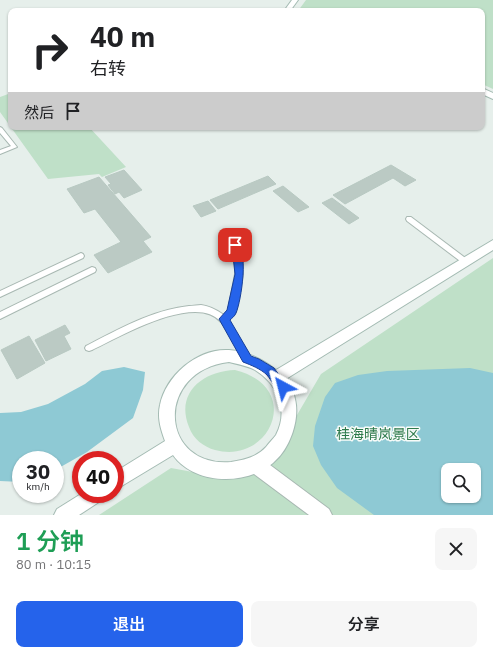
<!DOCTYPE html>
<html lang="zh">
<head>
<meta charset="utf-8">
<style>
	:root { --surface:#fff; --page:#f6f6f6; --text:#202124; --muted:#757577; --accent:#2563eb }
	body { margin:0; font-family:"IBM Plex Sans","Noto Sans SC",sans-serif; background:var(--page); color:var(--text); height:100vh; display:flex; flex-direction:column; font-size:15px; white-space:nowrap }
	* { box-sizing:border-box; margin:0 }
	p { font-size:13px; color:var(--muted) }
	.icon { flex:none; width:22px; height:22px; fill:none; stroke:currentColor; stroke-width:2; stroke-linecap:round; stroke-linejoin:round }
	.map { position:relative; height:515px; overflow:hidden }
	.panel { display:flex; flex-direction:column; background:var(--surface); flex:1 }
	.panel>* { flex:none }
	.banner { position:absolute; left:8px; top:8px; width:477px; height:122px; border-radius:8px; box-shadow:0 1px 3px #0004; background:#fff; color:var(--text); overflow:hidden }
	.buttons { position:absolute; left:441px; top:463px; display:grid; gap:8px }
	.buttons a { display:grid; place-items:center; width:40px; height:40px; border-radius:8px; background:var(--surface); box-shadow:0 1px 3px #0004; font-size:20px }
	.speed { position:absolute; left:12px; top:451px; display:flex; gap:8px; font-size:20px; font-weight:700; text-align:center }
	.speed>* { display:grid; place-content:center; width:52px; height:52px; border-radius:50%; background:var(--surface); box-shadow:0 1px 3px #0004; line-height:1 }
	.speed small { font-size:10px; font-weight:400 }
	.speed .limit { border:6px solid #d22; background:#fff; color:#111 }
	.pin { position:absolute; display:grid; place-items:center; width:34px; height:34px; color:#fff; margin:-17px; border-radius:8px; box-shadow:0 2px 6px #0006 }
	.me { position:absolute; width:44px; margin:-22px; rotate:322deg; stroke-linejoin:round; filter:drop-shadow(0 0 3px #0008) }
	.turn { display:flex; align-items:center; gap:14px; height:84px; padding:0 16px; font-size:18px }
	.turn .icon { width:52px; height:52px; stroke-width:2.5 }
	.turn b { display:block; font-size:28px; line-height:34px }
	.then { display:flex; align-items:center; height:38px; padding:0 16px; background:#0003; gap:8px; font-size:15px }
	.round { display:grid; place-items:center; flex:none; width:42px; height:42px; border-radius:8px; background:var(--page) }
	.summary { display:flex; align-items:center; justify-content:space-between; height:68px; padding:0 16px }
	h1 { font-size:24px; font-weight:600; line-height:30px; color:#1e9e55 }
	.button { display:flex; gap:8px; margin-top:auto; padding:8px 16px }
	.button a { flex:1; height:46px; border-radius:8px; background:var(--accent); color:#fff; font-size:16px; font-weight:600; line-height:46px; text-align:center }
	.button a+a { background:var(--page); color:var(--text) }
	.map>svg:first-child { display:block }
</style>
</head>
<body>
<div class="map">
<svg width="493" height="515" viewBox="0 0 493 515">
	<rect width="100%" height="100%" fill="#e6efeb"/>
	<g fill="#bfe0c8" fill-rule="evenodd">
		<path d="M306 0H493V89L482 84V11H298Z"/>
		<path d="M11 93V127H89L126 167 102 177 99 174 48 179 0 112V97Z"/>
		<path d="M493 258V515H99L171 468 220 477 267 461 297 415 321 374ZM448 470H474V496H448Z"/>
		<path d="M235 370C304 387 271 465 215 450 204 447 193 439 189 427 175 393 203 371 235 370Z"/>
	</g>
	<g fill="#8ec9d4" fill-rule="evenodd">
		<path d="M124 367 145 372 143 390 133 418 87 452 57 469H55V460H21V482L0 481V413L21 412 48 404 85 384 102 371Z"/>
		<path d="M470 368 493 373V515H374L337 488 321 465 313 446 315 426 325 397 335 383 358 375 387 371ZM448 470H474V496H448Z"/>
	</g>
	<g fill="#bbcac4" stroke="#b8c9c2">
		<path d="M391 165 416 180 405 186 393 178 345 204 333 195Z"/>
		<path d="M124 170 142 190 124 198 119 192 115 194 108 185 111 184 105 177Z"/>
		<path d="M268 176 276 184 218 209 210 200Z"/>
		<path d="M99 177 151 237 143 241 152 252 108 273 94 255 121 242 95 209 84 213 67 189Z"/>
		<path d="M283 186 309 207 298 212 273 191Z"/>
		<path d="M332 198 359 218 349 224 322 203Z"/>
		<path d="M208 201 216 211 201 217 193 206Z"/>
		<path d="M65 325 70 333 64 336 71 349 46 361 35 340Z"/>
		<path d="M29 336 45 363 17 379 1 350Z"/>
	</g>
	<g fill="none" stroke-linecap="round" stroke-linejoin="round">
		<g stroke="#a8b8b2" stroke-width="2">
			<g id="lane">
				<path d="M0 127 2 128 17 147 0 154V150L11 146 0 133Z"/>
				<path d="M407 217H411L468 260 470 262 468 264H464L407 221 406 219Z"/>
				<path d="M233 243H235L238 245 241 256 243 274 236 312 228 320 250 356 251 359 250 362 247 363 244 362C239 352 233 342 228 332 226 329 224 325 221 322 196 292 119 337 92 350L89 351 86 350 85 348 86 346C119 329 152 310 189 306 193 306 198 305 201 305 209 306 217 310 224 315L228 311 235 274V256L232 245Z"/>
				<path d="M81 253 83 254 84 256 83 258 0 297V291Z"/>
				<path d="M92 267 95 268 96 270 95 272 0 319V312Z"/>
			</g>
		</g>
		<g stroke="#a8b8b2" stroke-width="2">
			<path id="street" d="M256 457 262 459 329 509 332 515H309L250 471 248 465 250 459Z"/>
		</g>
		<g stroke="#a4bbb3" stroke-width="2">
			<g id="secondary">
				<path d="M292 0H298L290 11H284Z"/>
				<path d="M482 88 493 93V99L482 94Z"/>
				<path d="M493 240V250L286 379C289 385 294 392 295 399 300 420 290 449 273 463 246 486 194 485 173 455L115 490V472L165 441C161 430 157 418 160 405 166 376 197 348 229 350 246 351 264 360 276 370ZM229 362C237 364 248 366 255 370 278 384 289 410 276 435 273 439 269 443 266 447 257 457 244 460 231 462 159 468 154 371 229 362Z"/>
				<path d="M81 494H105L102 500 79 515H54L57 509Z"/>
			</g>
		</g>
		<use href="#lane" fill="#fff" fill-rule="evenodd"/>
		<use href="#street" fill="#fff" fill-rule="evenodd"/>
		<use href="#secondary" fill="#fff" fill-rule="evenodd"/>
	</g>
	<path fill="#2563eb" stroke="#184099" d="M235 242C250 247 241 302 236 313 235 316 232 318 230 320L251 356 259 359 274 368 288 387 287 391 283 392C275 389 272 381 267 375 261 369 251 365 243 362L219 319 227 310 235 274 233 256 230 245Z"/>
	<g text-anchor="middle" stroke-width="3" stroke-linejoin="round" paint-order="stroke">
		<g font-size="14" fill="#2d7a4b" stroke="#f7fbf9">
			<text x="378" y="439">桂海晴岚景区</text>
		</g>
	</g>
</svg>
<div class="buttons">
<a><svg class="icon" aria-label="search" viewBox="0 0 24 24"><circle cx="10" cy="10" r="6"/><path d="M15 15l6 6"/></svg></a>
</div>
<div class="speed"><div>30<small>km/h</small></div><div class="limit">40</div></div>
<div class="pin" style="left:235px;top:245px;background:#d93025"><svg class="icon" aria-label="arrive" viewBox="0 0 24 24"><path d="M6 21V4h12l-3 4 3 4H6"/></svg></div>
<svg class="me" style="left:283px;top:387px" viewBox="-20 -20 40 40"><path d="M0-17L14 15 0 8-14 15z" fill="#2563eb" stroke="#fff" stroke-width="4"/></svg>
<div class="banner">
<div class="turn"><svg class="icon" aria-label="right" viewBox="0 0 24 24"><path d="M7 20v-9h11M14 6l5 5-5 5"/></svg><div><b>40 m</b>右转</div></div>
<div class="then">然后<svg class="icon" aria-label="arrive" viewBox="0 0 24 24"><path d="M6 21V4h12l-3 4 3 4H6"/></svg></div>
</div>
</div>
<section class="panel">
<div class="summary"><div><h1>1 分钟</h1><p>80 m · 10:15</p></div><a class="round"><svg class="icon" aria-label="close" viewBox="0 0 24 24"><path d="M6 6l12 12M18 6L6 18"/></svg></a></div>
<div class="button"><a>退出</a><a>分享</a></div>
</section>
</body>
</html>
